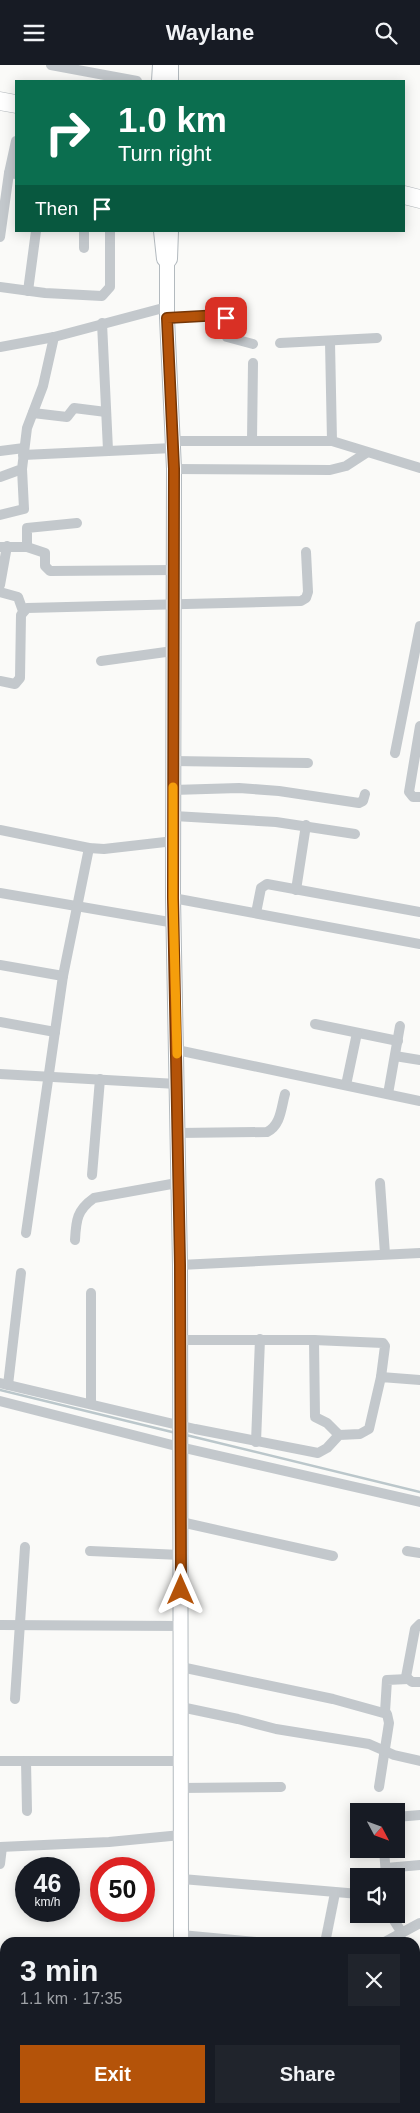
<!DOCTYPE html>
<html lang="en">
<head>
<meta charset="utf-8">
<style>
	:root { --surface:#171b24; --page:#20242c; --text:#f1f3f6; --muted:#9ea1a6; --accent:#b45309 }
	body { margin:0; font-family:Arial,sans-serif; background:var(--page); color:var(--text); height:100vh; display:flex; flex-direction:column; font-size:19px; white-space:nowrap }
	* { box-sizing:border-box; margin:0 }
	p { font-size:16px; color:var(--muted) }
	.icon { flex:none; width:28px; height:28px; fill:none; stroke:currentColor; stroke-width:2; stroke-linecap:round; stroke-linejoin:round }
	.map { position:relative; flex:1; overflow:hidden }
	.drawer { position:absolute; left:0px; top:1872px; width:420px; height:176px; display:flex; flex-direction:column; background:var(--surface); border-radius:15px 15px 0 0; box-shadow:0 2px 12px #0003 }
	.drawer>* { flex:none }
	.top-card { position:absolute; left:15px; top:15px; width:390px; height:152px; border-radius:0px; box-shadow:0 2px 12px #0003; background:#0b6e4f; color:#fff; overflow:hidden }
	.needle { width:32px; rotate:131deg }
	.tools { position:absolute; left:350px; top:1738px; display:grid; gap:10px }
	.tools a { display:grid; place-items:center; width:55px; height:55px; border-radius:0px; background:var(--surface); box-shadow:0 2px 12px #0003; font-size:25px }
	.speed { position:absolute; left:15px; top:1792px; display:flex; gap:10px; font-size:25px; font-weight:700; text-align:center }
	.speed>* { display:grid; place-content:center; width:65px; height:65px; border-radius:50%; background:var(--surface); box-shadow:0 2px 12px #0003; line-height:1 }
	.speed small { font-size:12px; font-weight:400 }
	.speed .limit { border:8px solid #d22; background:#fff; color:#111 }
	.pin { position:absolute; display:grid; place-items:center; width:42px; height:42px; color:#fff; margin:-21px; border-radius:10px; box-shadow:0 2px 8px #0006 }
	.me { position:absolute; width:55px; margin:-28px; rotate:0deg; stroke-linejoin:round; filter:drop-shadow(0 0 4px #0008) }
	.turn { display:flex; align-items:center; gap:18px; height:105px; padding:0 20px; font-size:22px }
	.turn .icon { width:65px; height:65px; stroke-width:2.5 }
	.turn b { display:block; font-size:35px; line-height:42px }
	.then { display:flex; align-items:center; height:48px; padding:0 20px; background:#0003; gap:10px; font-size:19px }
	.round { display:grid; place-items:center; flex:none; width:52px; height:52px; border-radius:0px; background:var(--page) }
	.summary { display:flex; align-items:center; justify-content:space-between; height:85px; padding:0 20px }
	h1 { font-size:30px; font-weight:800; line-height:38px }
	.primary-button { display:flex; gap:10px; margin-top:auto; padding:10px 20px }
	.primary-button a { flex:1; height:58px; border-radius:0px; background:var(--accent); color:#fff; font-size:20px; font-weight:800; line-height:58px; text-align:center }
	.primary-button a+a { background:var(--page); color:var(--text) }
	header { display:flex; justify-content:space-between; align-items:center; height:65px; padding:0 20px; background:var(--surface); font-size:22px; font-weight:800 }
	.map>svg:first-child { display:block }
</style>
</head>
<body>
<header><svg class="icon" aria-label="menu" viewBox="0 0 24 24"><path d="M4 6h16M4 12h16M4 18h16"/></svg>Waylane<svg class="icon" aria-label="search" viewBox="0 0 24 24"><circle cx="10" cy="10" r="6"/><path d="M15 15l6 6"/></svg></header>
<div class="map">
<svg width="420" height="2048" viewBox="0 0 420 2048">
	<rect width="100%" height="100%" fill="#fafaf8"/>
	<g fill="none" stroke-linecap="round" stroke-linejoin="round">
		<g stroke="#bbc7cb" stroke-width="2.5">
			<path d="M0 1325 176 1368"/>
			<path d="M186 1370 420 1427"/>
		</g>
		<g stroke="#b3babf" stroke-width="16">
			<g id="secondary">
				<path d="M171 0V16"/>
				<path d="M159 16 160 0"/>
				<path d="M161 166 164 194"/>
				<path d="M171 166 170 194 167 198V253L174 404 173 833 180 1200 181 1878"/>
				<path d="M183 2048V2044"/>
			</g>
		</g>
		<g stroke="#b4b9bd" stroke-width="19">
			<g id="highway">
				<path d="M0 36 16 39"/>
				<path d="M404 130 420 134"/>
			</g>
		</g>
		<g stroke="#c3c8cc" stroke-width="10">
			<path d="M51 0 137 16"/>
			<path d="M16 76 9 108 16 109"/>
			<path d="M0 172 9 108"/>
			<path d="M84 183V166"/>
			<path d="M0 222 45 228 102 231 110 222V166"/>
			<path d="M28 226 36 166"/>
			<path d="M167 253 221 250 226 253 227 272 253 279"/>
			<path d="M102 258 108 385"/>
			<path d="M280 278 377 273"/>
			<path d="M0 282 54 272 167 242"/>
			<path d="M33 348 67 352 74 343 106 347"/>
			<path d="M252 375 253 298"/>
			<path d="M173 376H332L330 277"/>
			<path d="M332 376 420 403"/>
			<path d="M0 386 24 383"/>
			<path d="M23 390 173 383"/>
			<path d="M174 404 330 405 346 401 366 388"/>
			<path d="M0 412 22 404 27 363 43 321 54 272"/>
			<path d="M0 450 24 444 22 404"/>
			<path d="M0 482H27V463L77 458"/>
			<path d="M27 482 45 488V501L50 506 173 505"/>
			<path d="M0 520 7 481"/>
			<path d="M0 527 18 532 23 546"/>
			<path d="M101 596 173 586"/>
			<path d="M0 616 15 619 20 613 21 550 27 543 301 536 306 533 308 527 306 487"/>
			<path d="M420 661 409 727 413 732H420"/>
			<path d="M395 688 420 561"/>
			<path d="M173 696 308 698"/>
			<path d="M173 725 239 723 279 726 359 738 363 736 365 729"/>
			<path d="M174 751 276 757 355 769"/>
			<path d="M0 765 89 783 104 784 174 776"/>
			<path d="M296 825 306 760"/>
			<path d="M0 828 175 858"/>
			<path d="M173 833 420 879"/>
			<path d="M256 848 261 823 267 819 420 847"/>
			<path d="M0 900 63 911 89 783"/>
			<path d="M0 957 55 967"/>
			<path d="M315 959 398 976"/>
			<path d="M177 985 420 1036"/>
			<path d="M395 991 420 995"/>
			<path d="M0 1009 177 1019"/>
			<path d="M346 1020 357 968"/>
			<path d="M388 1029 400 961"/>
			<path d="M178 1068 267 1067C281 1060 281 1043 285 1029"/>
			<path d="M92 1110 100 1014"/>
			<path d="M380 1118 385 1189"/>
			<path d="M26 1168 63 911"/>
			<path d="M75 1175C76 1155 77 1145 94 1133L177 1118"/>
			<path d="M180 1200 420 1188"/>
			<path d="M179 1275H314L383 1278 385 1281 381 1312"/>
			<path d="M314 1275 315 1352 327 1358 339 1370"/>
			<path d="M0 1318 195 1364 318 1388 327 1383 339 1370 360 1369 369 1364 381 1312 420 1315"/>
			<path d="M8 1320 21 1208"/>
			<path d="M0 1336 180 1382 420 1437"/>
			<path d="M91 1339V1228"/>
			<path d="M256 1377 260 1274"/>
			<path d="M181 1457 333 1491"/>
			<path d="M90 1486 181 1490"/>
			<path d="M407 1486 420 1488"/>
			<path d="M420 1559 415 1564 406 1612 412 1617H420"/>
			<path d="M0 1560 181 1561"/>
			<path d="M181 1602 333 1634 387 1649 389 1658 379 1722"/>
			<path d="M15 1634 25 1482"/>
			<path d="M181 1642 238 1654 276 1664 369 1679 394 1690 420 1696"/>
			<path d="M385 1647 387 1615 408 1614"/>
			<path d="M0 1696H180"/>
			<path d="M26 1696 27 1746"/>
			<path d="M181 1723 281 1722"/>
			<path d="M396 1752 420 1750"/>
			<path d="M0 1782 109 1777 181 1770"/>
			<path d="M384 1784 386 1811"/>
			<path d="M0 1799 2 1782"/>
			<path d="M386 1803 420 1800"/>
			<path d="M182 1814 359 1829"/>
			<path d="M390 1849 402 1868"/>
			<path d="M181 1870 266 1878"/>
			<path d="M325 1878 335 1828"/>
			<path d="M383 1878 420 1858"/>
			<path d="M415 1893 420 1890"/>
			<path d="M0 1909H5"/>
			<path d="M0 1969H5"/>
			<path d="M379 2048V2044"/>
		</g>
		<use href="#secondary" stroke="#fff" stroke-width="14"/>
		<use href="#highway" stroke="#fff" stroke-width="18"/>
	</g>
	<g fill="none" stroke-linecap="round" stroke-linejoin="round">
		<g stroke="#753606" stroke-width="12">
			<path id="route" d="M181 1525 180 1200 173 833 174 404 167 253 221 250 226 253"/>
		</g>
		<use href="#route" stroke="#b45309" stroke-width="9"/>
		<path stroke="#f59e0b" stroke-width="9" d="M173 722V833L177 989"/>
	</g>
</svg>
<div class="tools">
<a><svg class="needle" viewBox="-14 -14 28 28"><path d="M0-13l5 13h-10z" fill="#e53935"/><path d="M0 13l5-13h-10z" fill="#9ea1a6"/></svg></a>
<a><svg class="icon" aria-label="sound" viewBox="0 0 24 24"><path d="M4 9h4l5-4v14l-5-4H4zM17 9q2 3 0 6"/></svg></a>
</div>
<div class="speed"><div>46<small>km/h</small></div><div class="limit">50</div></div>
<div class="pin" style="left:226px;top:253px;background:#d93025"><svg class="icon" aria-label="arrive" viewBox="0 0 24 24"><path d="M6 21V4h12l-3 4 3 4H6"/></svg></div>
<svg class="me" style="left:181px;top:1525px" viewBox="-20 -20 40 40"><path d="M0-17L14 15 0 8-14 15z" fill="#b45309" stroke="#fff" stroke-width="4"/></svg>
<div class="top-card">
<div class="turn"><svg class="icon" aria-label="right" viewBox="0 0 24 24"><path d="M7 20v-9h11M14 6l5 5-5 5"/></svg><div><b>1.0 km</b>Turn right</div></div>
<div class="then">Then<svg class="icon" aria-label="arrive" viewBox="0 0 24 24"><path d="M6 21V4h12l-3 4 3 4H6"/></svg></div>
</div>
<section class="drawer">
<div class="summary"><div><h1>3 min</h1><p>1.1 km · 17:35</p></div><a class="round"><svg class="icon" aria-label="close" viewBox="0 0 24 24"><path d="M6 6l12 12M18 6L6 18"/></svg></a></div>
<div class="primary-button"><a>Exit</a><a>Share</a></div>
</section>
</div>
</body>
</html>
